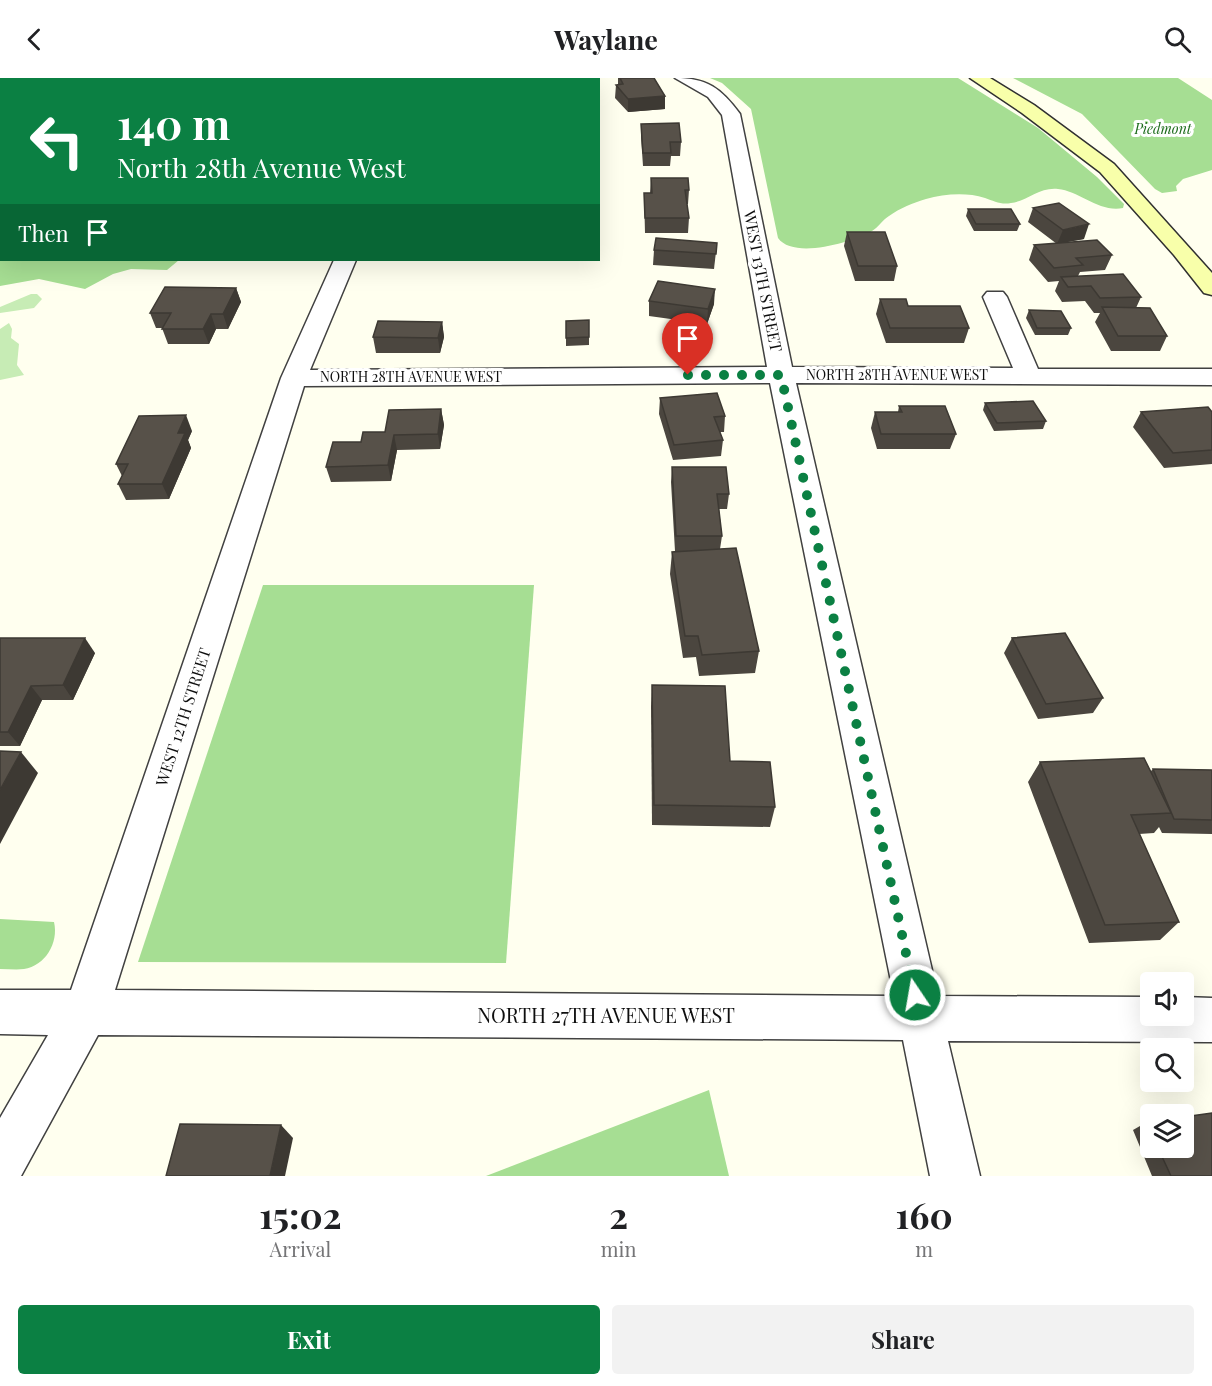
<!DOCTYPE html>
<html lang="en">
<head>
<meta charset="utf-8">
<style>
	:root { --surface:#fff; --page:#f2f2f2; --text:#202124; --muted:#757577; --accent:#0b8043 }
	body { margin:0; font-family:"Playfair Display",serif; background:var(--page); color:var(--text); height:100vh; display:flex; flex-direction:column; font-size:22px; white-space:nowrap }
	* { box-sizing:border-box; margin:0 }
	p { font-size:20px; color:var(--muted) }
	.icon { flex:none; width:33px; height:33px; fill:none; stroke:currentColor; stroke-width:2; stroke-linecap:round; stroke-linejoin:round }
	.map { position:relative; height:1098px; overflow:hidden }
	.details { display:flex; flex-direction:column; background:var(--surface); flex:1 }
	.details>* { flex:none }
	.guide { position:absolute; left:0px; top:0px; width:600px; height:183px; box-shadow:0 6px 24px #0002; background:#0b8043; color:#fff; overflow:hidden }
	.fabs { position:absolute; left:1140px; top:894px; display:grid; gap:12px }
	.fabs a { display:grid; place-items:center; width:54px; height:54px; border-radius:6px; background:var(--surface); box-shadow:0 6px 24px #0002; font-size:30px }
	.pin { position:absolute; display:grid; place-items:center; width:51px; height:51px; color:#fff; margin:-62px -26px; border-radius:50% 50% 50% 0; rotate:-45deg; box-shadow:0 0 6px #0007 }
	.pin .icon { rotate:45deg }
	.me { position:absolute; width:66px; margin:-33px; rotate:348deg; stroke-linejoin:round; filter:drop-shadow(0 0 4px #0008) }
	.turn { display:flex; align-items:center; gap:21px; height:126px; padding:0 18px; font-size:27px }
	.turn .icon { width:78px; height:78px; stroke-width:2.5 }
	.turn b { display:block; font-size:42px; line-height:51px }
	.then { display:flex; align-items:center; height:57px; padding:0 18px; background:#0003; gap:12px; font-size:22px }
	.eta { display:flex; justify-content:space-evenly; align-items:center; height:102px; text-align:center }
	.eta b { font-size:36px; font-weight:700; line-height:42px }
	.button { display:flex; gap:12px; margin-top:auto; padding:12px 18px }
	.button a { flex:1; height:69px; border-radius:6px; background:var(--accent); color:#fff; font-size:24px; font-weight:700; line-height:69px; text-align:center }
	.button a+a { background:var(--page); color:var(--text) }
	header { display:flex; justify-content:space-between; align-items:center; height:78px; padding:0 18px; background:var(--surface); font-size:27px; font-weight:700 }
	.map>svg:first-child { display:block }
</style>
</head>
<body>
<header><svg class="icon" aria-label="back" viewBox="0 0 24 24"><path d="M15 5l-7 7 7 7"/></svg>Waylane<svg class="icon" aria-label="search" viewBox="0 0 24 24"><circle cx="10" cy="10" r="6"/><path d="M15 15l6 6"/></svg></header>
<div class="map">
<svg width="1212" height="1098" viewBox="0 0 1212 1098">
	<rect width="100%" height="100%" fill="#ffffef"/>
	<g fill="#c7ecb5">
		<path d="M31 216H37L42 221 34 230 0 235V229Z"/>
		<path d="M9 245 12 251 11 260 19 266 17 287 24 297 0 302V251Z"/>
	</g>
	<g fill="#a6de93">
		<path d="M0 0H353L354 1 2 2 0 72Z"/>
		<path d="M710 0H958L1038 50 1097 99 1124 126 1123 130C1100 135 1079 113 1058 111 1039 109 1028 123 1011 125 1001 127 994 123 985 120 966 114 944 116 926 121 913 125 900 130 889 138 882 142 879 149 872 153 852 164 794 182 778 160L751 31 722 5Z"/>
		<path d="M1013 0H1178L1212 22V92L1183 101 1176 108 1177 113 1162 115 1155 111 1082 36Z"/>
		<path d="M0 79 2 182H179L167 192 131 191 113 196 85 211 39 201 0 208Z"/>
		<path d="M263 507H534L506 885 138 884Z"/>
		<path d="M0 841 54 844C59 865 45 888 24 891 17 892 8 891 0 891Z"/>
		<path d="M709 1012 729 1098H486Z"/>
	</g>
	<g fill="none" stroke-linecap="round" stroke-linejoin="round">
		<g stroke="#414141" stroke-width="3">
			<path id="street" d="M675 0C707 0 721 10 740 36L792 289 1013 290 983 219 987 214H1003L1007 219 1038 291H1212V307L796 305 938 918 1150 919V938H1184V919L1212 920V964L948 963 980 1098H930L903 962 98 957 21 1098H0V1040L48 957 0 956V912H71L281 300 334 182H356L310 292 767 289 722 37 708 19ZM770 305 894 918 115 912 304 308Z"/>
		</g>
		<g stroke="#303030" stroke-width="3">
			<path id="secondary" d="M970 0H990L1034 27 1114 86 1212 195V217L1204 215 1174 177 1100 94 1022 35Z"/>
		</g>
		<use href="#street" fill="#fff" fill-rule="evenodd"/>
		<use href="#secondary" fill="#f8ffaa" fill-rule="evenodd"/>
	</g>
	<g fill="#4b463f">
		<path d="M618 0H654L665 18V31L628 34 615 20 616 7H618Z"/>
		<path d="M641 46 681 64 680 78H671L670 88H643L641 59Z"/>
		<path d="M651 100 689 112 688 126H687L689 140 688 155H645L644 115H650Z"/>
		<path d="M1033 130 1084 161 1060 165 1112 177 1105 192 1080 194 1078 198 1141 219 1136 230 1167 258 1160 273H1111L1095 244 1100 235H1094L1085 223 1062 224 1055 213 1059 203 1048 204 1029 182 1034 167 1057 166 1028 144Z"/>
		<path d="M968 131 1020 146 1017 153H974L966 138Z"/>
		<path d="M847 154 897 188 894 203H855L844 168Z"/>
		<path d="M717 165 714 191 653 187 654 172Z"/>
		<path d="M408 182H481V183H409Z"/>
		<path d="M236 210 241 224 228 251H216L209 266H168L162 250H156L150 235Z"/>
		<path d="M880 221 908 228 969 250 964 265H886L876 236Z"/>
		<path d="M649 223 714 226 707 246 649 238Z"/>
		<path d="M1029 232 1071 250 1068 257H1035L1026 240Z"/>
		<path d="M589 242V267L566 268V243Z"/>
		<path d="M442 244 444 259 440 275H376L373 259Z"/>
		<path d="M660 320 725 338 724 354H720L723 362 721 378 673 382 659 336Z"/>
		<path d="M985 325 1046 343 1043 351 994 353 983 332Z"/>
		<path d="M899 328 956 356 950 371H877L871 350 875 334H898Z"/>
		<path d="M441 331 444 347 440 371 397 372 391 403 331 404 326 389 361 364Z"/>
		<path d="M1141 334H1212V386L1164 390 1133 349Z"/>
		<path d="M192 353 188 362 191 370 169 421 126 422 118 406 122 398 116 386Z"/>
		<path d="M672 389 729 416 727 431H719L722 458 720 471 759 573 755 595 699 598 696 579 683 580 670 496 672 474 675 473 671 404Z"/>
		<path d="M0 560 95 575 73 622H42L20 668H0Z"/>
		<path d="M1012 560 1103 620 1093 635 1038 641 1004 575Z"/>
		<path d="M652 607 730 683 775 729 770 749 652 747 651 628Z"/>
		<path d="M1040 684 1151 693 1153 691 1212 692V756L1162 755 1159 749 1154 755 1139 756 1179 844 1160 862 1089 865 1028 704Z"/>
		<path d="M1150 1043V1070H1184L1212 1098H1152L1133 1052 1147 1044Z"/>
	</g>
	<g fill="#3d3933">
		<path d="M489 0H528L520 2H489Z"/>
		<path d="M665 18V31L628 34V21Z"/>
		<path d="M1089 146 1084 161 1057 166 1063 152Z"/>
		<path d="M236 210 241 224 228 251 223 236Z"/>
		<path d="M715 211 714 226 707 246 708 231Z"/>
		<path d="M211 236 216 251 209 266 203 251Z"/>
		<path d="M442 244 444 259 440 275 438 260Z"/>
		<path d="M441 331 444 347 440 371 438 356Z"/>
		<path d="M186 337 192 353 188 362 191 370 169 421 162 406 178 355Z"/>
		<path d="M394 357 397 372 391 403 388 387Z"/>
		<path d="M85 560 95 575 73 622 63 607Z"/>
		<path d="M31 608 42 622 20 668 8 654Z"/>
		<path d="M21 674 38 695 0 766V712Z"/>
		<path d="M281 1047 293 1060 285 1098H270Z"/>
	</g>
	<g fill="#575149" stroke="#3d3933" stroke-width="1.5">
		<path d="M620 0H654L665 18 628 21 616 7 623 6Z"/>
		<path d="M679 45 681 64H670L671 75H643L641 46Z"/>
		<path d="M651 100H688L689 112H685L689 140H645L644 115H652Z"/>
		<path d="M1059 125 1089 146 1063 152 1033 130Z"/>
		<path d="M968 131H1011L1020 146H976Z"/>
		<path d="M847 154H885L897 188H858Z"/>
		<path d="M656 160 717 165 716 176 654 172Z"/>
		<path d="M1097 162 1112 177 1076 180 1083 187 1054 190 1034 167Z"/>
		<path d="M1123 196 1141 219 1100 220 1091 208 1068 209 1061 199Z"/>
		<path d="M658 203 715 211 708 231 649 223Z"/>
		<path d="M165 209 236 210 223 236H211L203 251H162L171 235H150Z"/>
		<path d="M880 221H906L908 228H960L969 250H890Z"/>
		<path d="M1102 229 1150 230 1167 258H1118Z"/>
		<path d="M1029 232 1061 233 1071 250H1037Z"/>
		<path d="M589 242V259L566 260V243Z"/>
		<path d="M378 243 442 244 438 260 373 259Z"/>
		<path d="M717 315 725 338 714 339 723 362 674 367 660 320Z"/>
		<path d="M1033 323 1046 343 997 345 985 325Z"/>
		<path d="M899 328H945L956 356H881L875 334H902Z"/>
		<path d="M1208 329 1212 334V372L1173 375 1141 334Z"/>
		<path d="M441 331 438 356 394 357 388 387 326 389 333 364H361L363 354H385L389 332Z"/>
		<path d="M186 337 178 355H185L162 406H118L128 386H116L139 338Z"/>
		<path d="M672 389H726L729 416H717L722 458H676Z"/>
		<path d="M736 470 759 573 702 577 698 558H685L672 474Z"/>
		<path d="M1065 555 1103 620 1046 626 1012 560Z"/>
		<path d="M0 560H85L63 607 31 608 8 654H0Z"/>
		<path d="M652 607 725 608 730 683 770 684 775 729 654 727Z"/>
		<path d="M0 673 21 674 0 712Z"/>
		<path d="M1144 680 1171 735 1131 737 1179 844 1105 847 1040 684Z"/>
		<path d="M1153 691 1212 692V742L1174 741Z"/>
		<path d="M1212 1035V1098H1171L1158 1070H1184V1039Z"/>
		<path d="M1150 1043V1052L1147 1044Z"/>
		<path d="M180 1046 281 1047 270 1098H166Z"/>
	</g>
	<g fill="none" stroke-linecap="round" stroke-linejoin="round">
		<path stroke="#0b8043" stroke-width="10" stroke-dasharray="0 18" d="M688 297H781L915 917"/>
	</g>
	<g text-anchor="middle" stroke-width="6" stroke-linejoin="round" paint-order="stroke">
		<g font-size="14" font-style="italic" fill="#1a6a19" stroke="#fff">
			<text x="1163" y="56">Piedmont</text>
		</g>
		<g font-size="14" fill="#0e0e0e" stroke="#fff">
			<text x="897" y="302">NORTH 28TH AVENUE WEST</text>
			<text x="411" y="304">NORTH 28TH AVENUE WEST</text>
		</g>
		<g font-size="16" fill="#0e0e0e" stroke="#fff">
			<text transform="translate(763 203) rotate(79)" y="6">WEST 13TH STREET</text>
			<text transform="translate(183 639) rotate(-72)" y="6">WEST 12TH STREET</text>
		</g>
		<g font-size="20" fill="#0e0e0e" stroke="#fff">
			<text x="606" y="945">NORTH 27TH AVENUE WEST</text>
		</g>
	</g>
</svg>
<div class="fabs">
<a><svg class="icon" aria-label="sound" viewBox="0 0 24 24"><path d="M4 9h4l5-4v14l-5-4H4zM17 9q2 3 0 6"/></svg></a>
<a><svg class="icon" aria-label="search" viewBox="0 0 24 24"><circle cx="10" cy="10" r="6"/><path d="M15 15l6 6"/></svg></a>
<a><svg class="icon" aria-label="layers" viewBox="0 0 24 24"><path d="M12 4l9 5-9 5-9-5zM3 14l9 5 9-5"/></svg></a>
</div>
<div class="pin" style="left:688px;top:297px;background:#d93025"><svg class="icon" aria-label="arrive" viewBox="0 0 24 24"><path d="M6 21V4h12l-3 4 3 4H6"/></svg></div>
<svg class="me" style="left:915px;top:917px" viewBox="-20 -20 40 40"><circle r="17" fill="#0b8043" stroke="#fff" stroke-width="3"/><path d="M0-11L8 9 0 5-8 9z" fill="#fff"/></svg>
<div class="guide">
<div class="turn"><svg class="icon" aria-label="left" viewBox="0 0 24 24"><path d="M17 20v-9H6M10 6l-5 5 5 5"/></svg><div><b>140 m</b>North 28th Avenue West</div></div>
<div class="then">Then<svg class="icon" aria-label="arrive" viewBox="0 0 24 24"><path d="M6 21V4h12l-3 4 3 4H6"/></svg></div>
</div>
</div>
<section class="details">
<div class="eta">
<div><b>15:02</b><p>Arrival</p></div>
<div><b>2</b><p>min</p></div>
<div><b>160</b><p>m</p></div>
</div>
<div class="button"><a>Exit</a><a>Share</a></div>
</section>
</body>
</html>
